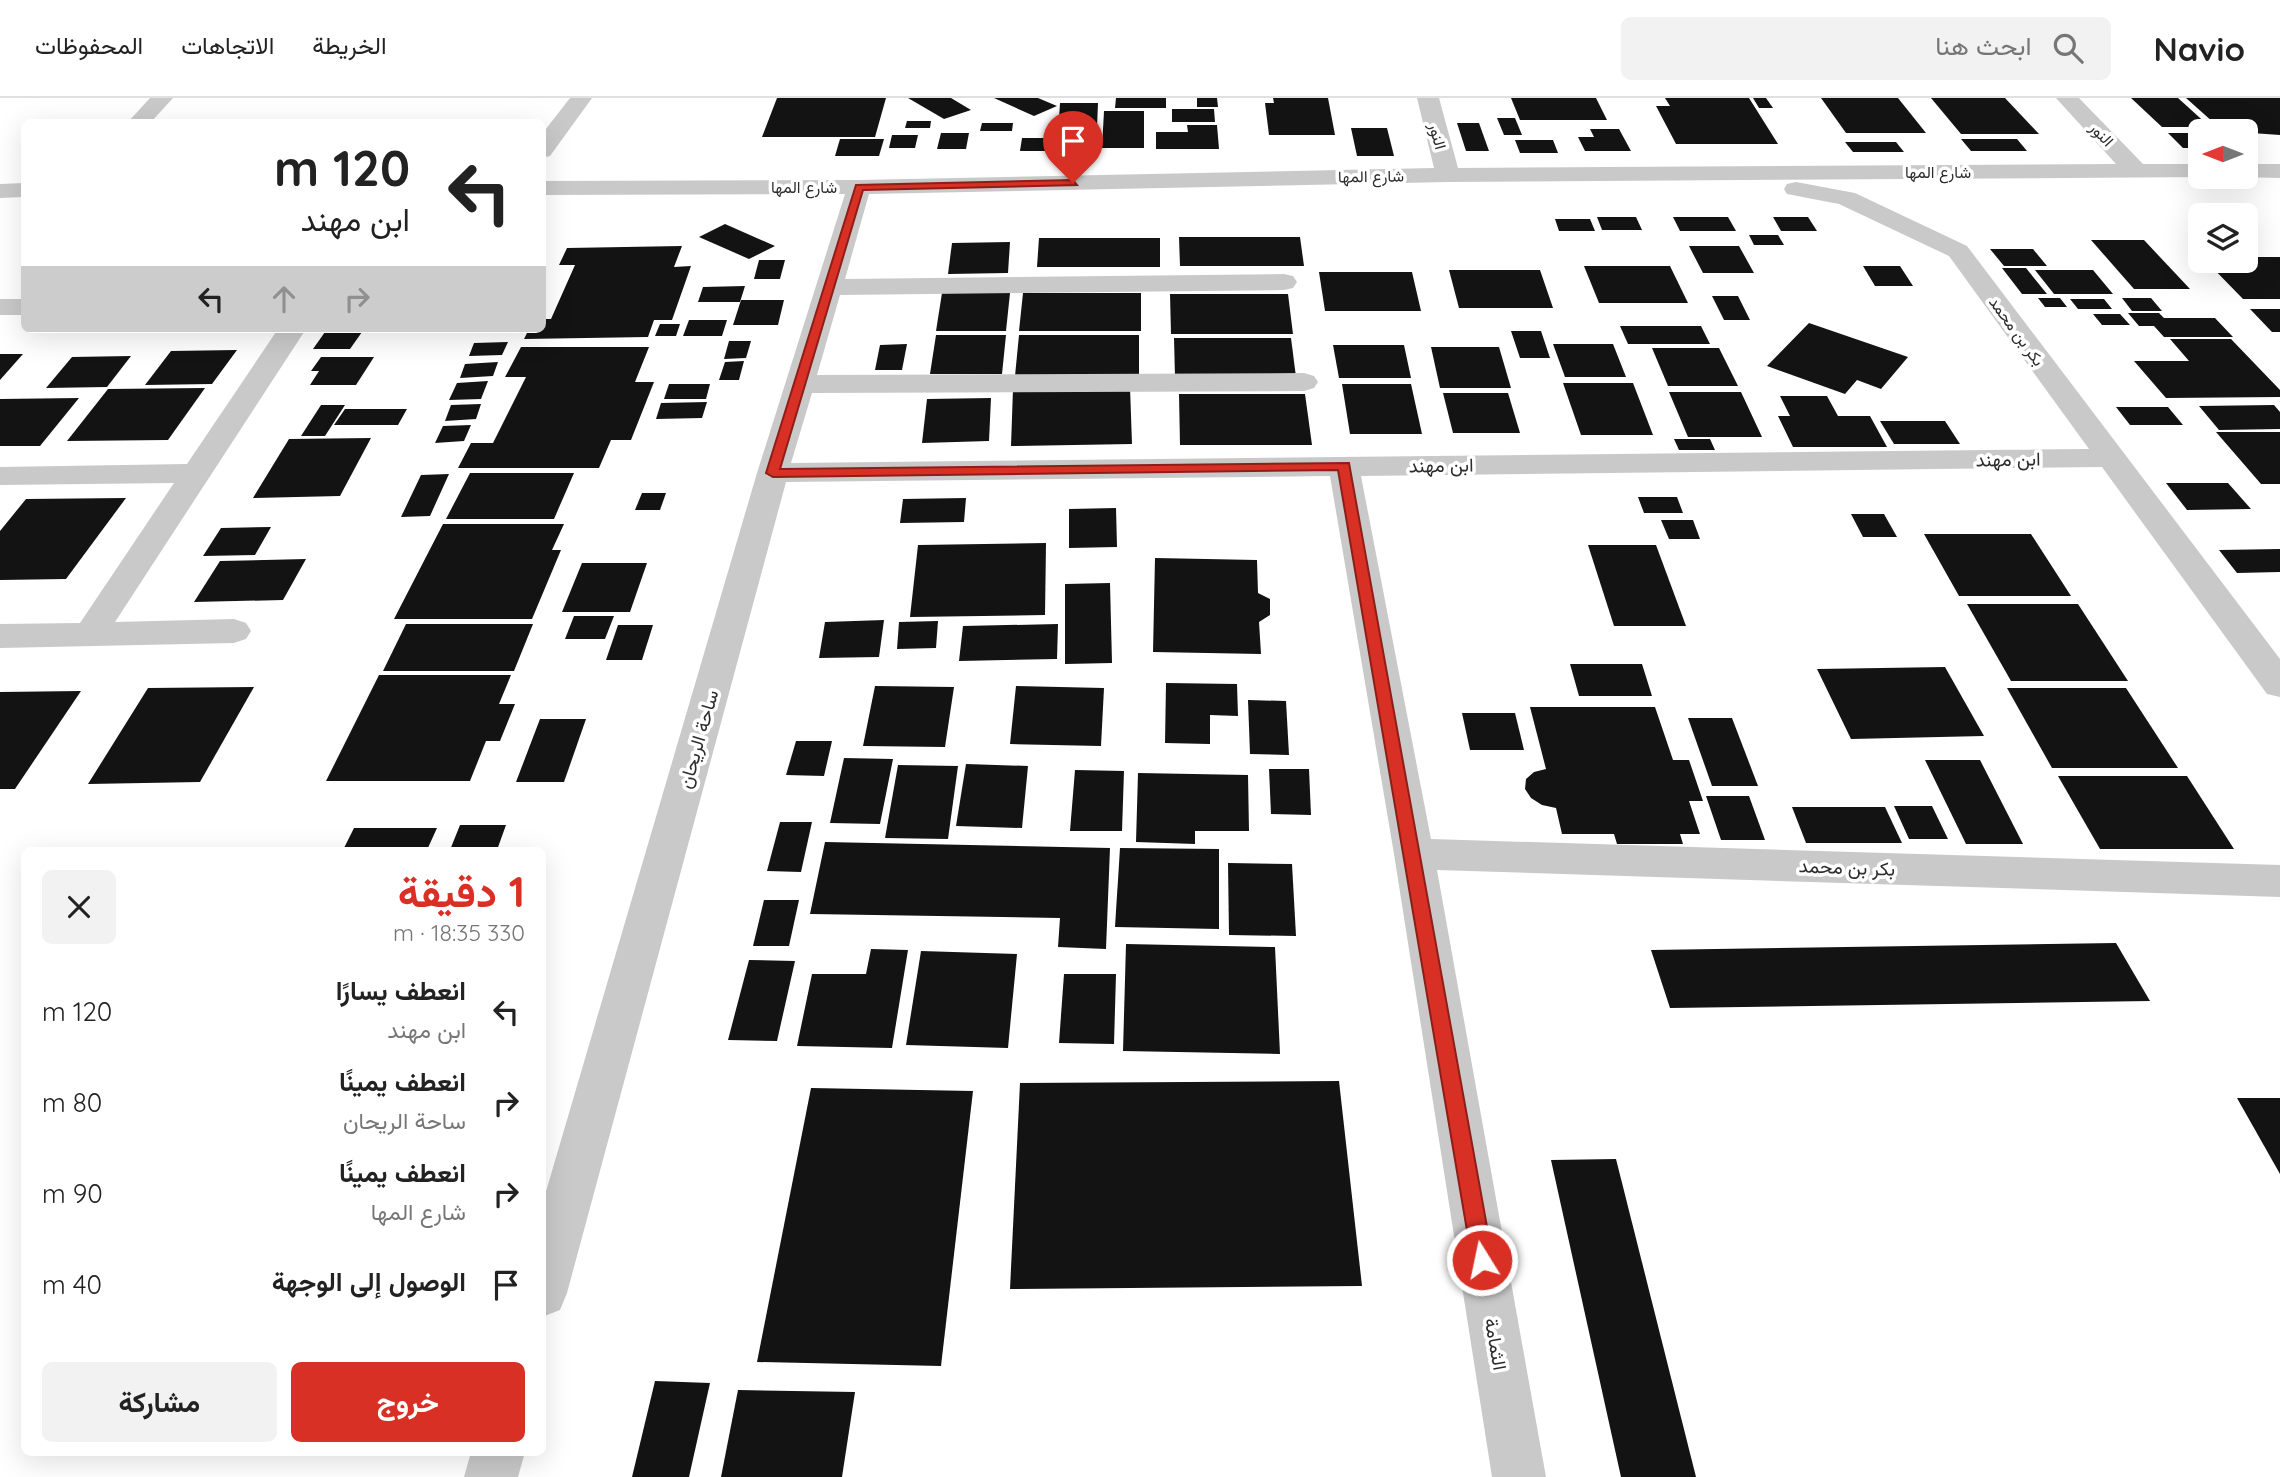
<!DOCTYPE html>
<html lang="ar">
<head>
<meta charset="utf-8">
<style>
	:root { --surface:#fff; --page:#f2f2f2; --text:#222; --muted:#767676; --line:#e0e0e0; --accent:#d93025 }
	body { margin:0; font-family:Quicksand,Vazirmatn,sans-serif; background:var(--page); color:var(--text); direction:rtl; height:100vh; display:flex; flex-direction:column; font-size:26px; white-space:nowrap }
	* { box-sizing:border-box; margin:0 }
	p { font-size:23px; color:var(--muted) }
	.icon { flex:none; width:38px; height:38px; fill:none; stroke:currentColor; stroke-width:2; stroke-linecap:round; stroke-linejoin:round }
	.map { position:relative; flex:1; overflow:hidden; direction:ltr }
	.sheet { position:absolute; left:21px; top:749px; width:525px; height:609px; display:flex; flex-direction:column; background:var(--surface); border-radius:10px; box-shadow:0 7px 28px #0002; direction:rtl }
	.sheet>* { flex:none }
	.guide { position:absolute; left:21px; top:21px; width:525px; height:214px; border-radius:10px; box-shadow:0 7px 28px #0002; direction:rtl; background:#fff; color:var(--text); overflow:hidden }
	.needle { width:46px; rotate:270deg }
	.controls { position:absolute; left:2188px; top:21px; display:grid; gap:14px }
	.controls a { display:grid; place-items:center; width:70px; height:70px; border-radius:10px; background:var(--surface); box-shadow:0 7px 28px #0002; font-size:35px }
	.pin { position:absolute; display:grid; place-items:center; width:60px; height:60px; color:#fff; margin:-72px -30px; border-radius:50% 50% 50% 0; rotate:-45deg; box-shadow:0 0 7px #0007 }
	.pin .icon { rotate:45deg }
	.me { position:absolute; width:77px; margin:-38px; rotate:350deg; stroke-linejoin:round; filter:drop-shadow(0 0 5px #0008) }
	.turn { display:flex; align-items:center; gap:24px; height:147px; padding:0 21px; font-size:32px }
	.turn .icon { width:91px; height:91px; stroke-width:2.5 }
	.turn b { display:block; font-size:49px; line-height:60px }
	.lanes { display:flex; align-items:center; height:66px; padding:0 21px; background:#0003; justify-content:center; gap:35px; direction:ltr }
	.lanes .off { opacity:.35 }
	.round { display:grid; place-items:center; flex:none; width:74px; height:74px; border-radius:10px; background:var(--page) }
	.headline { display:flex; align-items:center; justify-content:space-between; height:119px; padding:0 21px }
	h1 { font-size:42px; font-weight:700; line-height:52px; color:var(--accent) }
	.button { display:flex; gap:14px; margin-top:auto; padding:14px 21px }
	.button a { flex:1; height:80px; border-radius:10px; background:var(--accent); color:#fff; font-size:28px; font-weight:700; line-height:80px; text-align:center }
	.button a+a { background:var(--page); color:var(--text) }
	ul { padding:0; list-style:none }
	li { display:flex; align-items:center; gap:21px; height:91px; padding:0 21px }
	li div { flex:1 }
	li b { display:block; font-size:26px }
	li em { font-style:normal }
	header { display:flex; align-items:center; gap:42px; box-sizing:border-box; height:98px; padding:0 35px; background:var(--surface); border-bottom:2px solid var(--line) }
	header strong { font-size:33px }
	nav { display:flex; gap:38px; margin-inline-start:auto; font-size:24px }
	.search { width:490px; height:63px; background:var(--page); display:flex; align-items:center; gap:18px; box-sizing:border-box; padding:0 24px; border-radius:10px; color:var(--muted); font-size:26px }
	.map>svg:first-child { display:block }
</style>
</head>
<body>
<header>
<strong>Navio</strong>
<div class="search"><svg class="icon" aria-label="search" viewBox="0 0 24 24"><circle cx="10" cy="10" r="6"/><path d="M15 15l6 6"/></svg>ابحث هنا</div>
<nav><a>الخريطة</a><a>الاتجاهات</a><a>المحفوظات</a></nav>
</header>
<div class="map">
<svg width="2280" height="1379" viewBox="0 0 2280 1379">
	<rect width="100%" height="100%" fill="#fff"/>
	<g fill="#131313">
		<path d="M777 0H886L875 39H762Z"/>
		<path d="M908 0H951L971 12 944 21Z"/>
		<path d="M994 0H1038L1057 8 1034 18Z"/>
		<path d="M1116 0H1166V10H1115Z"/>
		<path d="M1197 0H1217L1218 9H1197Z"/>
		<path d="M1273 0H1328L1335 37H1269L1265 5H1274Z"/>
		<path d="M1511 0H1596L1607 22H1520Z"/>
		<path d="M1665 0H1749L1778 46H1676L1656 8H1670Z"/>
		<path d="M1753 0H1766L1773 10H1759Z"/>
		<path d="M1821 0H1898L1926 35H1846Z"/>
		<path d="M1931 0H2005L2039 36H1961Z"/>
		<path d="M2131 0H2178L2210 29H2162Z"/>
		<path d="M2186 0H2280V37L2223 33Z"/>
		<path d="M1060 5H1098L1096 52H1057Z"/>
		<path d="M1172 11H1214L1215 24H1172Z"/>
		<path d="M1104 13H1144V50H1102Z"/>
		<path d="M1497 20H1515L1522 37H1504Z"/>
		<path d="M907 23H931L930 30H905Z"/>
		<path d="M982 25H1013L1012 33H980Z"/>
		<path d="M1457 25H1479L1489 53H1466Z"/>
		<path d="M1187 27H1217L1219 51H1156V34H1188Z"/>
		<path d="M1351 30H1387L1394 58H1357Z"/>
		<path d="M1590 31H1619L1631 53H1585L1578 39H1594Z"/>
		<path d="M941 35H969L966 51H937Z"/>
		<path d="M2168 35H2200V50H2183Z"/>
		<path d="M892 37H918L915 50H889Z"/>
		<path d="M1022 40H1051L1050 53H1020Z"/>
		<path d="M840 41H884L879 58H835Z"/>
		<path d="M1961 41H2017L2027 53H1971Z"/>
		<path d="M1515 42H1553L1558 55H1520Z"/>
		<path d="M1845 44H1896L1904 54H1853Z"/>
		<path d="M1597 119H1636L1642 132H1602Z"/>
		<path d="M1673 119H1728L1736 133H1680Z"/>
		<path d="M1773 119H1808L1817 133H1781Z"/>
		<path d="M1555 121H1590L1595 133H1559Z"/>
		<path d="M725 126 775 148 749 161 699 139Z"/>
		<path d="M1749 137H1778L1784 147H1754Z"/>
		<path d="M1179 139H1300L1304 168H1180Z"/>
		<path d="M1039 140H1160V169H1037Z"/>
		<path d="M2091 142H2144L2190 191H2134Z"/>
		<path d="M1010 144 1008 175 948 176 952 145Z"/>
		<path d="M682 148 674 169 691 168 672 222H654L648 239 524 241 529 231H542V221H551L575 167H559L567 150Z"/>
		<path d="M1689 148H1739L1754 175H1703Z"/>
		<path d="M1990 151H2033L2047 168H2004Z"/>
		<path d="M2245 159H2280V201H2243L2206 163H2245Z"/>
		<path d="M759 162H785L780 181H754Z"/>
		<path d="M1584 168H1670L1688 205H1599Z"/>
		<path d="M1863 168H1900L1913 188H1875Z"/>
		<path d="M2002 170H2026L2047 196H2022Z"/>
		<path d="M1449 172H1540L1553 210H1459Z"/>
		<path d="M2035 172H2093L2113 196H2054Z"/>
		<path d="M1319 174H1412L1421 213H1325Z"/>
		<path d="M745 188 740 204H698L703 189Z"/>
		<path d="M942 195H1010L1006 233H936Z"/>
		<path d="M1023 195H1141V233H1019Z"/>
		<path d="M1170 196H1288L1293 236H1171Z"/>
		<path d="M1712 198H1738L1750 222H1724Z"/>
		<path d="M2038 200H2060L2067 209H2045Z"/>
		<path d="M2122 200H2151L2162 213H2132Z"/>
		<path d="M2070 201H2104L2112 211H2078Z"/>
		<path d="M741 202H784L778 227H733Z"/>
		<path d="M2250 211H2280V234H2272Z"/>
		<path d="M2128 215H2159L2164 220H2215L2233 239H2164L2154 228H2139Z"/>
		<path d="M2093 216H2120L2130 227H2102Z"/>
		<path d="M689 222H727L722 238H683Z"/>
		<path d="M1809 225 1908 259 1881 291 1857 282 1845 296 1767 268Z"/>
		<path d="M660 226H680L676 238H655Z"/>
		<path d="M1620 228H1701L1710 246H1628Z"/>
		<path d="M1511 233H1541L1550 260H1520Z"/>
		<path d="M325 234H362L350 251H313Z"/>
		<path d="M936 237H1006L1002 276H930Z"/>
		<path d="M1019 237H1139V278H1015Z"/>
		<path d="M1174 240H1291L1296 279H1175Z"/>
		<path d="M2170 241H2231L2280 292V299L2166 300 2134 263H2189Z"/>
		<path d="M729 243H751L746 260 724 261Z"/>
		<path d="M508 244 502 257 469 258 474 245Z"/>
		<path d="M907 246 902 272H875L880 247Z"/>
		<path d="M1553 246H1613L1626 279H1565Z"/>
		<path d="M1333 247H1404L1411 280H1339Z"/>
		<path d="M521 249H649L635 284H654L631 342H611L599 370H458L471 345H493L526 279H505Z"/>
		<path d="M1431 249H1499L1511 290H1440Z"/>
		<path d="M1652 250H1719L1738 288H1668Z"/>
		<path d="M237 252 212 286 145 287 171 253Z"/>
		<path d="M0 256H23L0 282Z"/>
		<path d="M131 258 107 289 46 290 72 259Z"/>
		<path d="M321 259H374L356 287H310L319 273H311Z"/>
		<path d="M744 263 739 282H719L725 264Z"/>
		<path d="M498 264 493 278 460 280 465 266Z"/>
		<path d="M488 283 481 301 449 302 457 285Z"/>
		<path d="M1563 285H1633L1653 337H1581Z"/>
		<path d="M669 286H710L706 301H664Z"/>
		<path d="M1342 286H1411L1422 336H1350Z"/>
		<path d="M1130 289 1132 346 1011 348 1013 291Z"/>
		<path d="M205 290 168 342 67 343 108 291Z"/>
		<path d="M1669 294H1741L1762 339H1688Z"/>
		<path d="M1443 295H1508L1520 335H1453Z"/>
		<path d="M1179 296H1305L1312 347H1180Z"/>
		<path d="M1780 298H1827L1838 318H1870L1887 349H1793L1778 318H1790Z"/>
		<path d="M79 300 40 348H0V301Z"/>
		<path d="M991 300 989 343 922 345 927 301Z"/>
		<path d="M707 304 702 320 656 321 661 305Z"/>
		<path d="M481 306 476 321 445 323 451 307Z"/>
		<path d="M321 307H345L325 338H301Z"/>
		<path d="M2274 307 2280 314V331L2219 332 2199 308Z"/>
		<path d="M2116 309H2168L2183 327H2130Z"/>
		<path d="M345 311H407L398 327H334Z"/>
		<path d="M1880 323H1945L1960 346H1894Z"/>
		<path d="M471 327 464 343 435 345 443 328Z"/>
		<path d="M2216 334H2280V386H2261Z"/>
		<path d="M371 340 340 398 253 400 289 341Z"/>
		<path d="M1674 341H1710L1715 352H1679Z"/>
		<path d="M470 375H574L554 421H446Z"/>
		<path d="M449 376 430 418 401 419 421 377Z"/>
		<path d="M2166 385H2228L2251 411 2187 412Z"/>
		<path d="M642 395H666L660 412H635Z"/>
		<path d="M1638 399H1677L1683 415H1644Z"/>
		<path d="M126 400 66 481 0 482V433L26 401Z"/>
		<path d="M966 400 964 424 900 425 903 401Z"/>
		<path d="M1116 410 1117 449 1069 450V411Z"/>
		<path d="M1851 416H1884L1897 439H1863Z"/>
		<path d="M1661 422H1693L1700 441H1669Z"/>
		<path d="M443 426H564L552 452H561L532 521H394Z"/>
		<path d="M271 429 255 457 203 458 221 430Z"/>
		<path d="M1924 436H2031L2071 498H1959Z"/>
		<path d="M1046 445 1045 517 910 519 918 447Z"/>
		<path d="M1588 447H1656L1686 528H1614Z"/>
		<path d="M2280 451V474L2237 475 2219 452Z"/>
		<path d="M1155 460 1257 462 1258 495 1270 501V517L1259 524 1261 556 1153 554Z"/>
		<path d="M306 461 283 502 194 504 220 463Z"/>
		<path d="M582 465H647L630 514H562Z"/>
		<path d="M1110 485 1112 565 1065 566V486Z"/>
		<path d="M1967 506H2078L2128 583H2011Z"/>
		<path d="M574 518H614L605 541H565Z"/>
		<path d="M884 522 879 559 819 560 825 524Z"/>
		<path d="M938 523 936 550 897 551 899 524Z"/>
		<path d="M406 526H533L514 573H383Z"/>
		<path d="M1058 526 1057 561 959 563 963 528Z"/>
		<path d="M618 527H653L642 562H606Z"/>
		<path d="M1570 566H1642L1652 598H1579Z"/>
		<path d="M1945 569 1984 638 1851 641 1817 571Z"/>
		<path d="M379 577H511L499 606H515L500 643H486L470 683H326Z"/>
		<path d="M1166 585 1237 586 1238 618 1210 617V646L1165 645Z"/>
		<path d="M875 588 954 589 945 649 863 648Z"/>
		<path d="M1016 588 1104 590 1101 648 1010 646Z"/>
		<path d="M254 589 200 684 88 686 148 590Z"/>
		<path d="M2007 590H2126L2178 670H2052Z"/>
		<path d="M81 593 15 691H0V594Z"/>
		<path d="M1248 602 1286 603 1289 657 1250 656Z"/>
		<path d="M1530 609H1655L1673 662H1689L1703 703H1689L1700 736H1680L1683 746H1617L1614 736H1562L1556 710 1542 707 1531 700 1525 691 1526 681 1534 674 1546 671Z"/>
		<path d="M1462 615H1515L1524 652H1470Z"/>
		<path d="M1688 620H1732L1758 688H1712Z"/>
		<path d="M540 621H586L564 684H516Z"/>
		<path d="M796 643H832L824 678 786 677Z"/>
		<path d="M844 660 893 661 880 726 830 725Z"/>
		<path d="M1925 662H1980L2023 746H1966Z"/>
		<path d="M966 666 1028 668 1022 730 956 728Z"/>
		<path d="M898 667 958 668 948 741 885 740Z"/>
		<path d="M1269 671H1309L1311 717 1271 716Z"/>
		<path d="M1075 672 1124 673 1122 733H1070Z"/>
		<path d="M1138 675 1248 677 1249 733H1195V746L1136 744Z"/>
		<path d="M2058 678H2187L2234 751H2100Z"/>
		<path d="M1706 698H1749L1765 742H1721Z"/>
		<path d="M1894 708H1932L1948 741H1909Z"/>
		<path d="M1792 709H1885L1902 745H1806Z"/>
		<path d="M780 724H812L801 774 767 773Z"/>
		<path d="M460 727H506L497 752H450Z"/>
		<path d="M354 730H437L427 752H343Z"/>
		<path d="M825 744 1110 750 1106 851 1058 849 1060 820 810 816Z"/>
		<path d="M1120 750 1219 751V831L1115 829Z"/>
		<path d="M1228 765 1292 766 1296 838 1229 837Z"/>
		<path d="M764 802H799L789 848H753Z"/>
		<path d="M2116 845 2150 903 1670 910 1651 852Z"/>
		<path d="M1126 846 1275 849 1280 956 1123 953Z"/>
		<path d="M871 851 908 852 892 950 797 948 812 876H866Z"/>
		<path d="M921 853 1017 856 1008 950 906 947Z"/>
		<path d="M749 862 795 863 777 943 728 942Z"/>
		<path d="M1064 876H1116L1114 946 1059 945Z"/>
		<path d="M1339 983 1362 1188 1010 1191 1020 985Z"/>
		<path d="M811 990 973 993 941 1268 757 1264Z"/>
		<path d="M2237 1000H2280V1076Z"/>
		<path d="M1616 1061 1696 1379H1621L1551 1062Z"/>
		<path d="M655 1283 710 1285 689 1379H632Z"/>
		<path d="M738 1292 855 1294 842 1379H721Z"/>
	</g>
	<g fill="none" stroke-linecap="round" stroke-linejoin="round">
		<g fill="#c9c9c9" fill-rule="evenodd">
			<path d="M150 0H173L151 24H128Z"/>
			<path d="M570 0H592L550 58 542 60V36Z"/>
			<path d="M1417 0H1439L1458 70 2116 66 2056 0H2079L2143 66H2200V79H2206L1448 84 869 96 845 181 1284 176 1293 178 1297 184 1293 190 1284 192 840 197 817 277 1304 275 1314 278 1318 284 1314 290 1304 293 812 295 791 365 2089 351 1949 158 1839 106 1787 96 1784 91 1787 86 1796 84 1855 95 1967 148 2280 561V599L2267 596 2102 369 1361 378 1431 741 2280 767V799L1437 772 1546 1379H1492L1394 756 1330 378 786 384 567 1195 560 1212 542 1219V1107L757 375 845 96 542 97V83L859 82 1434 70Z"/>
			<path d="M2245 66H2280V80L2239 79H2245Z"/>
			<path d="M24 85V99L0 100V86Z"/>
			<rect x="0" y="201" width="24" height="16"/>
			<path d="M278 231H306L115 524 234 521 246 525 251 533 246 541 234 545 0 550V526L80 525 174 385 0 387V369L187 366Z"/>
			<path d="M471 1354H525L518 1379H464Z"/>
		</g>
	</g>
	<path fill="#d93025" stroke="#8d1f18" stroke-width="2" d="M1073 82 1077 87 863 92 780 371 1349 365 1493 1162 1490 1169 1482 1172 1475 1169 1472 1162 1338 372 773 379 766 375 856 87Z"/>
	<g text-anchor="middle" stroke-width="7" stroke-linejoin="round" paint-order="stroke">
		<g font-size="16" fill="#2c2c2c" stroke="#fff">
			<text transform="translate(2102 36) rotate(47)" y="6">النور</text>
			<text transform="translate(1438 38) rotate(75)" y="6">النور</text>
			<text x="1938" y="80">شارع المها</text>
			<text transform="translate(1371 78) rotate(-1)" y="6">شارع المها</text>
			<text x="804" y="95">شارع المها</text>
			<text transform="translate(2017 233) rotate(54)" y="6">بكر بن محمد</text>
		</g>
		<g font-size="19" fill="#2c2c2c" stroke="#fff">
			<text transform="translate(2008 361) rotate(-1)" y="7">ابن مهند</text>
			<text transform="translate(1441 367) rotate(-1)" y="7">ابن مهند</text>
			<text transform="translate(698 641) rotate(-74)" y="7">ساحة الريحان</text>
			<text transform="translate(1847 769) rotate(2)" y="7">بكر بن محمد</text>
			<text transform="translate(1496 1246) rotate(80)" y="7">الثمامة</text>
		</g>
	</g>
</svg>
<div class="controls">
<a><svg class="needle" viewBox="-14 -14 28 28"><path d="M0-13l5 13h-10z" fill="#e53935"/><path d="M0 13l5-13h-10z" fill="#767676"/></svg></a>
<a><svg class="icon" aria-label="layers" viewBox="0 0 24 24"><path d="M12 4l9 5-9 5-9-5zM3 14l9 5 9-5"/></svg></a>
</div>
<div class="pin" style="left:1073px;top:85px;background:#d93025"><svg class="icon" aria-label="arrive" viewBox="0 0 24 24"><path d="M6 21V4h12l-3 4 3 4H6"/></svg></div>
<svg class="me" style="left:1482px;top:1162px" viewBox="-20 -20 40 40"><circle r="17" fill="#d93025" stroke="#fff" stroke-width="3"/><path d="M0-11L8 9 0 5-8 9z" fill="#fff"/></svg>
<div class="guide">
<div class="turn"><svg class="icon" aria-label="left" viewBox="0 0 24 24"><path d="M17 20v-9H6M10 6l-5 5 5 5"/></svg><div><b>120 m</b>ابن مهند</div></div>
<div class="lanes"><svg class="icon" aria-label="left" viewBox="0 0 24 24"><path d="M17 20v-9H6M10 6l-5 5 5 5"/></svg><svg class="icon off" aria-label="ahead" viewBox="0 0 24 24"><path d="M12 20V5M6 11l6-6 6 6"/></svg><svg class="icon off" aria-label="right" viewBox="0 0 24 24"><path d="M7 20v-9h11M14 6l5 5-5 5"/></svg></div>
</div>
<section class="sheet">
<div class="headline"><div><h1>1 دقيقة</h1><p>330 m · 18:35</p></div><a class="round"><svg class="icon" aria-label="close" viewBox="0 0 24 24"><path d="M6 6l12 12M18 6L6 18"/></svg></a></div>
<ul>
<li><svg class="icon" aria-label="left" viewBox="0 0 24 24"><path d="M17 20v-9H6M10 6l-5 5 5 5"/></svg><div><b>انعطف يسارًا</b><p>ابن مهند</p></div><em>120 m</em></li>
<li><svg class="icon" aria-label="right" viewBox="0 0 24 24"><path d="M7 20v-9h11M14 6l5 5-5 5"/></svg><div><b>انعطف يمينًا</b><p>ساحة الريحان</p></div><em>80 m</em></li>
<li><svg class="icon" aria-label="right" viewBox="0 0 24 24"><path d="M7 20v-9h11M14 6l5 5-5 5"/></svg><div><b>انعطف يمينًا</b><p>شارع المها</p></div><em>90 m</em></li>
<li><svg class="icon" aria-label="arrive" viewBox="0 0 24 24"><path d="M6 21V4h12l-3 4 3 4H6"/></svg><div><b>الوصول إلى الوجهة</b></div><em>40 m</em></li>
</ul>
<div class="button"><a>خروج</a><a>مشاركة</a></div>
</section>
</div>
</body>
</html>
